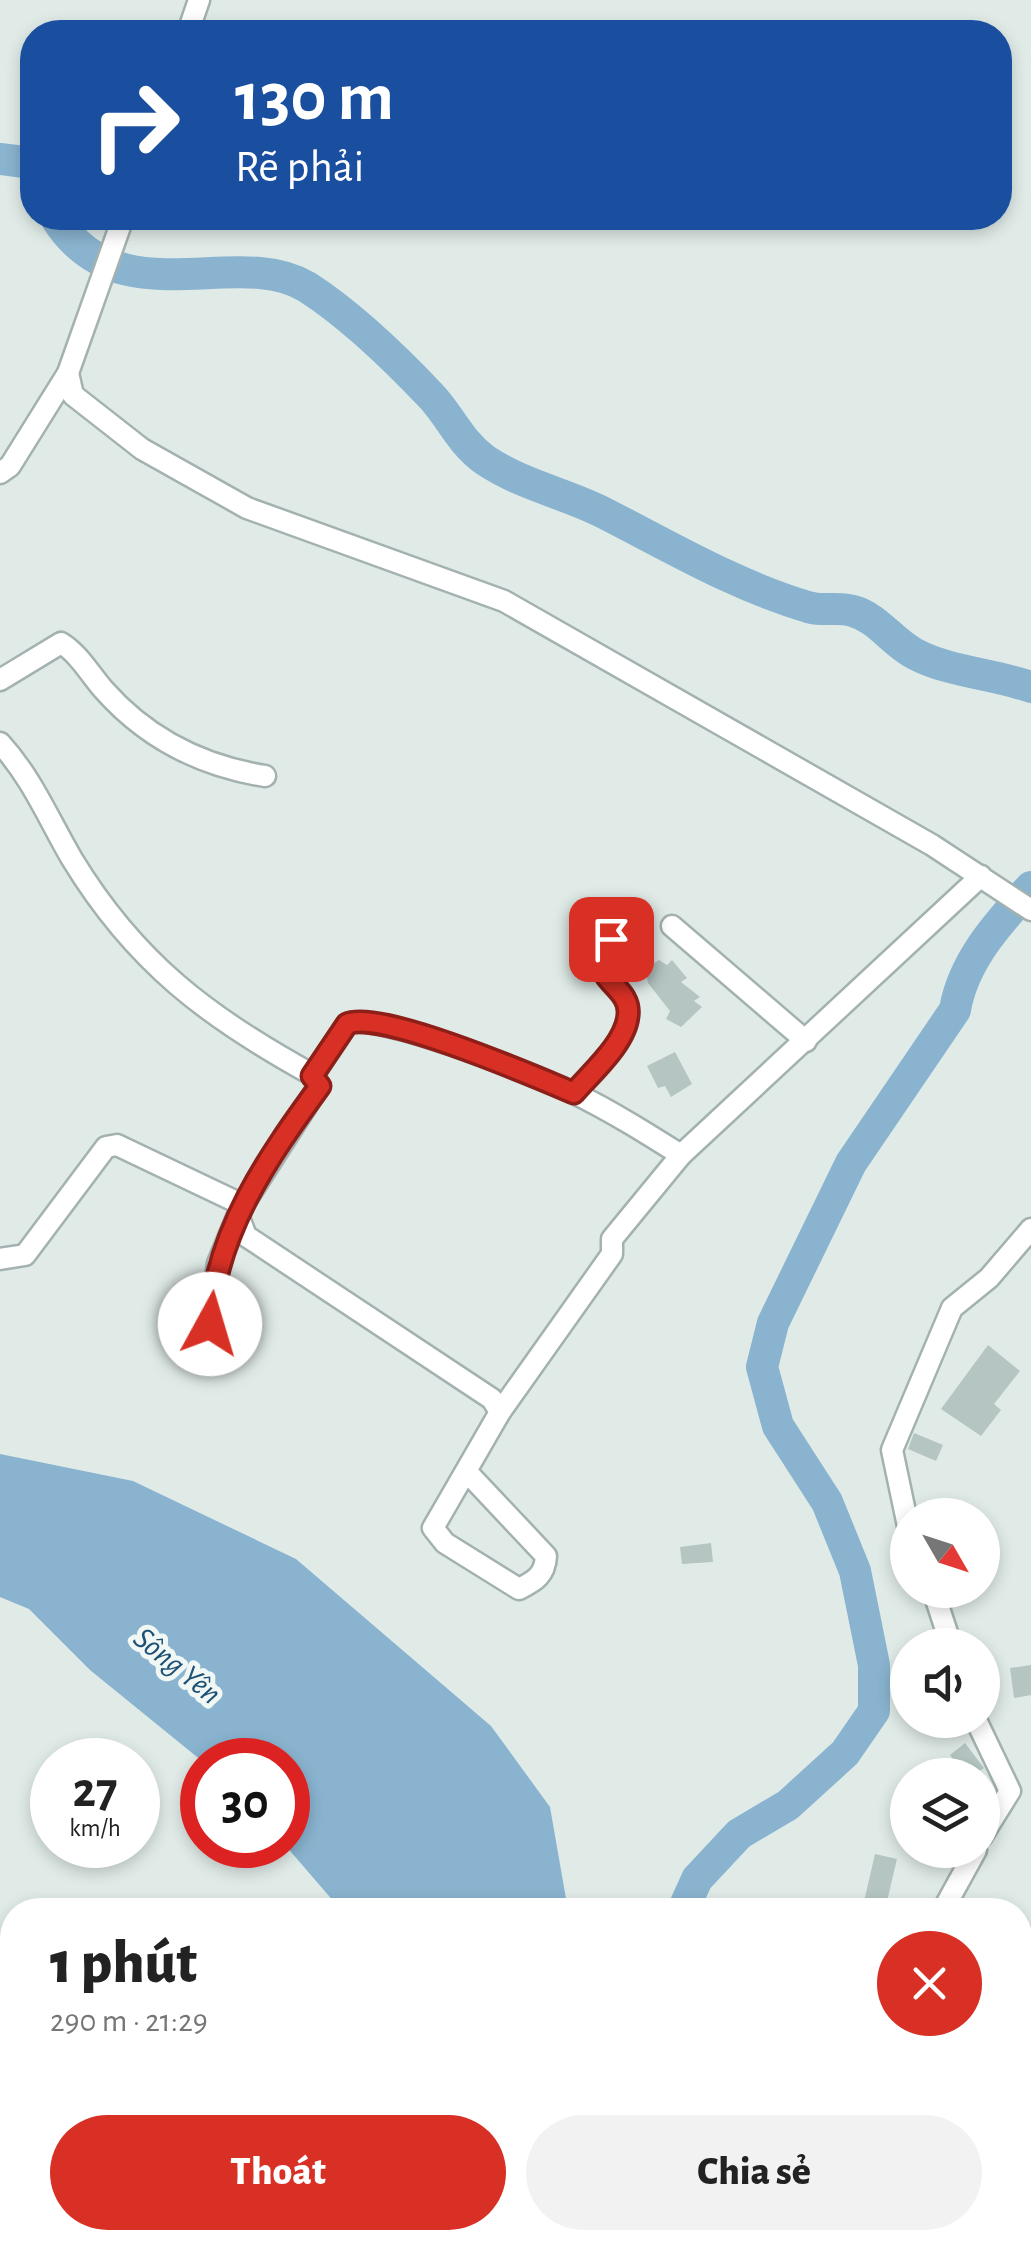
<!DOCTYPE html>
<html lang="vi">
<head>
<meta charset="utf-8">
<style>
	:root { --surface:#fff; --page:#f2f2f2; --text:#222; --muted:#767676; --accent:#d93025 }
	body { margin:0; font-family:"Alegreya Sans",sans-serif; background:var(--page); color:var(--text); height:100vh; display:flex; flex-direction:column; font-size:38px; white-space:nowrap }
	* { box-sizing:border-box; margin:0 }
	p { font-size:32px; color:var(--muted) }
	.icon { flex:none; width:55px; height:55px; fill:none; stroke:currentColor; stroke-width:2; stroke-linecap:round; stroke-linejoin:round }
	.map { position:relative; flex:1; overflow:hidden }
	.panel { position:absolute; left:0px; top:1898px; width:1032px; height:352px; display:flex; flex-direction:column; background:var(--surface); border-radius:40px 40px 0 0; box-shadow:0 5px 15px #0003 }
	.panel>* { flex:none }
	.hud { position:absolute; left:20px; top:20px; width:992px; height:210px; border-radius:40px; box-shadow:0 5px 15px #0003; background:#1a4fa0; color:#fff; overflow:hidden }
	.needle { width:65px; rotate:129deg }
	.buttons { position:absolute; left:890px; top:1498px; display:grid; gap:20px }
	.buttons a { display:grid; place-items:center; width:110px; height:110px; border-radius:50%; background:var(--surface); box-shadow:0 5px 15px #0003; font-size:50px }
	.speed { position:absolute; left:30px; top:1738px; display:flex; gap:20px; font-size:50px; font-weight:700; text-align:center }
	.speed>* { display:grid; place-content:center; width:130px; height:130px; border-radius:50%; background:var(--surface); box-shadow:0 5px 15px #0003; line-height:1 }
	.speed small { font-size:25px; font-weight:400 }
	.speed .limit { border:15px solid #d22; background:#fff; color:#111 }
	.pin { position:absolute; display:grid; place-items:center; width:85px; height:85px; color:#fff; margin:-42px; border-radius:20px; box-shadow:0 5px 15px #0006 }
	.me { position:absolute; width:110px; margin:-55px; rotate:6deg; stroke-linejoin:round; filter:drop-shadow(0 0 8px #0008) }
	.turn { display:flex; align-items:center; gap:35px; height:210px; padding:0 50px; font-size:45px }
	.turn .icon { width:130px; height:130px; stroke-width:2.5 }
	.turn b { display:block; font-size:70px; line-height:85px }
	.round { display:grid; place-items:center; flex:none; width:105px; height:105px; border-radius:52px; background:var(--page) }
	.overview { display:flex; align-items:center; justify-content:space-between; height:170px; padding:0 50px }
	h1 { font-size:60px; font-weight:800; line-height:75px }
	.primary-button { display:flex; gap:20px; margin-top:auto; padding:20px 50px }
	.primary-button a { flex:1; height:115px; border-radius:60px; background:var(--accent); color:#fff; font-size:40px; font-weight:800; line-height:115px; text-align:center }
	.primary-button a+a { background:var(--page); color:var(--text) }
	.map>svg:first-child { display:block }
</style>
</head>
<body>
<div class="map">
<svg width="1031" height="2248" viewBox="0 0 1031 2248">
	<rect width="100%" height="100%" fill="#e0ebe8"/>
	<g fill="#89b3cf">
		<path d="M0 1454 133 1481 296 1559 491 1726 550 1807 568 1910H341L285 1845 288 1760 202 1761 90 1670 29 1609 0 1597Z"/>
		<path d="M418 2238H565L564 2248H417Z"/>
	</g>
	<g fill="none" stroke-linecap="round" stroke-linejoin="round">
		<g stroke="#89b3cf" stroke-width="32">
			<path d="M0 159 32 163"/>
			<path d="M56 218C119 319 237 244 307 287 349 314 398 361 432 397 452 419 460 442 485 460 522 485 564 493 602 512 671 547 734 585 808 607 823 612 838 606 853 611 878 618 892 642 915 654 949 672 994 674 1031 687"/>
			<path d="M683 1910 697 1879 739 1834 788 1805 845 1753 874 1711V1665L855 1571 827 1502 778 1426 762 1367 773 1323 851 1163 955 1010C963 961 999 922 1031 887"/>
		</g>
	</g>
	<g fill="#b5c5c2">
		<path d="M659 960 667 965 672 960 687 978 681 982 700 997 694 1001 702 1007 681 1027 666 1019 670 1011 648 983 645 969Z"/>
		<path d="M675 1052 692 1084 671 1097 665 1086 658 1088 647 1066Z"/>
		<path d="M988 1345 1020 1371 994 1404 1001 1410 981 1436 941 1409Z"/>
		<path d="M914 1433 943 1445 936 1461 908 1449Z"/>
		<path d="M711 1543 713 1562 682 1564 680 1547Z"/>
		<path d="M1031 1665V1695L1014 1698 1010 1668Z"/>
		<path d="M965 1743 984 1768 974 1775H965L950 1755Z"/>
		<path d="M875 1854 897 1859 885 1910H862Z"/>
	</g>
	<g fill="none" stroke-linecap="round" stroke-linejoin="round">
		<g stroke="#a3b2b0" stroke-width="25">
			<g id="street">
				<path d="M188 32 199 0"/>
				<path d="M68 373 73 395 142 449 247 508 504 601 932 845 1031 910"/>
				<path d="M0 473 10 466 68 373 123 218"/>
				<path d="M0 680 61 643C78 653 90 674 103 689 147 739 201 766 265 776"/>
				<path d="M0 743C32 778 48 818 72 859 135 963 209 1018 313 1075L319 1086 243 1205 238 1215 246 1236 492 1399 500 1412 433 1528 445 1543 519 1589C535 1581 545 1575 546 1556L466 1471"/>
				<path d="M672 926 806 1041"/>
				<path d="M313 1075 347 1024C377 1010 539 1077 574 1093 611 1111 646 1133 681 1155"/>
				<path d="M574 1093C591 1073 626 1043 628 1016 632 983 580 978 611 939"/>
				<path d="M0 1259 25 1255 106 1147 117 1145 243 1205"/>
				<path d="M210 1323 218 1263 238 1215"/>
				<path d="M500 1412 612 1254V1239L681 1155 981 876"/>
				<path d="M908 1526 892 1450 952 1308 989 1278 1031 1229"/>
				<path d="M933 1590 951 1645"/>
				<path d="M976 1720 1010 1791 982 1836"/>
				<path d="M943 1910 976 1850"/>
				<path d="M0 2077 12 2065"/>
				<path d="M755 2248 762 2238"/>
			</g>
		</g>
		<use href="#street" stroke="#fff" stroke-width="20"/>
	</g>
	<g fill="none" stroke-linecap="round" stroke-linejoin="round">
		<g stroke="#8d1f18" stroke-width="25">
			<path id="route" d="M210 1324C215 1233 268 1157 320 1086L312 1076 347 1024C379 1009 536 1077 574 1093 591 1073 626 1043 628 1015 632 983 580 979 611 939"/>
		</g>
		<use href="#route" stroke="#d93025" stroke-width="18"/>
	</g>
	<g text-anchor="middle" stroke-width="10" stroke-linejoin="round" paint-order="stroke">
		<g font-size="32" font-style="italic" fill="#1d5074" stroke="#f0f7f5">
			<text transform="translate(178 1665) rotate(39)" y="11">Sông Yên</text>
		</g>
	</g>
</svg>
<div class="buttons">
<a><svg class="needle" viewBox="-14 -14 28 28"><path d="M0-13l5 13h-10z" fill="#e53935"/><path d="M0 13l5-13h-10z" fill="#767676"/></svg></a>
<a><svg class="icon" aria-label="sound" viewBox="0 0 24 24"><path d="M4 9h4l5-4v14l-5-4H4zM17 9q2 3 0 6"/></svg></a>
<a><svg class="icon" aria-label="layers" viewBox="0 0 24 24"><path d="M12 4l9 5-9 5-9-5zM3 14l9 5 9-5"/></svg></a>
</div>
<div class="speed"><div>27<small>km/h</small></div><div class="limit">30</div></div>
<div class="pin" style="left:611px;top:939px;background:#d93025"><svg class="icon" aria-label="arrive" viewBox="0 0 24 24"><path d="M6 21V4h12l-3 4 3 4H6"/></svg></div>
<svg class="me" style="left:210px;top:1324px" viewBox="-20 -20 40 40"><circle r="19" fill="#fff"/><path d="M0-13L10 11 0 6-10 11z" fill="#d93025"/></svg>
<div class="hud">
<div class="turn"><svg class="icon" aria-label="right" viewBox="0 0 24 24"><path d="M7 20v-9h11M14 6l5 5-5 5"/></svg><div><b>130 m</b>Rẽ phải</div></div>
</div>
<section class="panel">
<div class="overview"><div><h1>1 phút</h1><p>290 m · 21:29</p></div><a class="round" style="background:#d93025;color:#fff"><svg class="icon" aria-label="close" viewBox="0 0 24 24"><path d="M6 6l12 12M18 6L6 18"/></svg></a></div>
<div class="primary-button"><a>Thoát</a><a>Chia sẻ</a></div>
</section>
</div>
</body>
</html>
